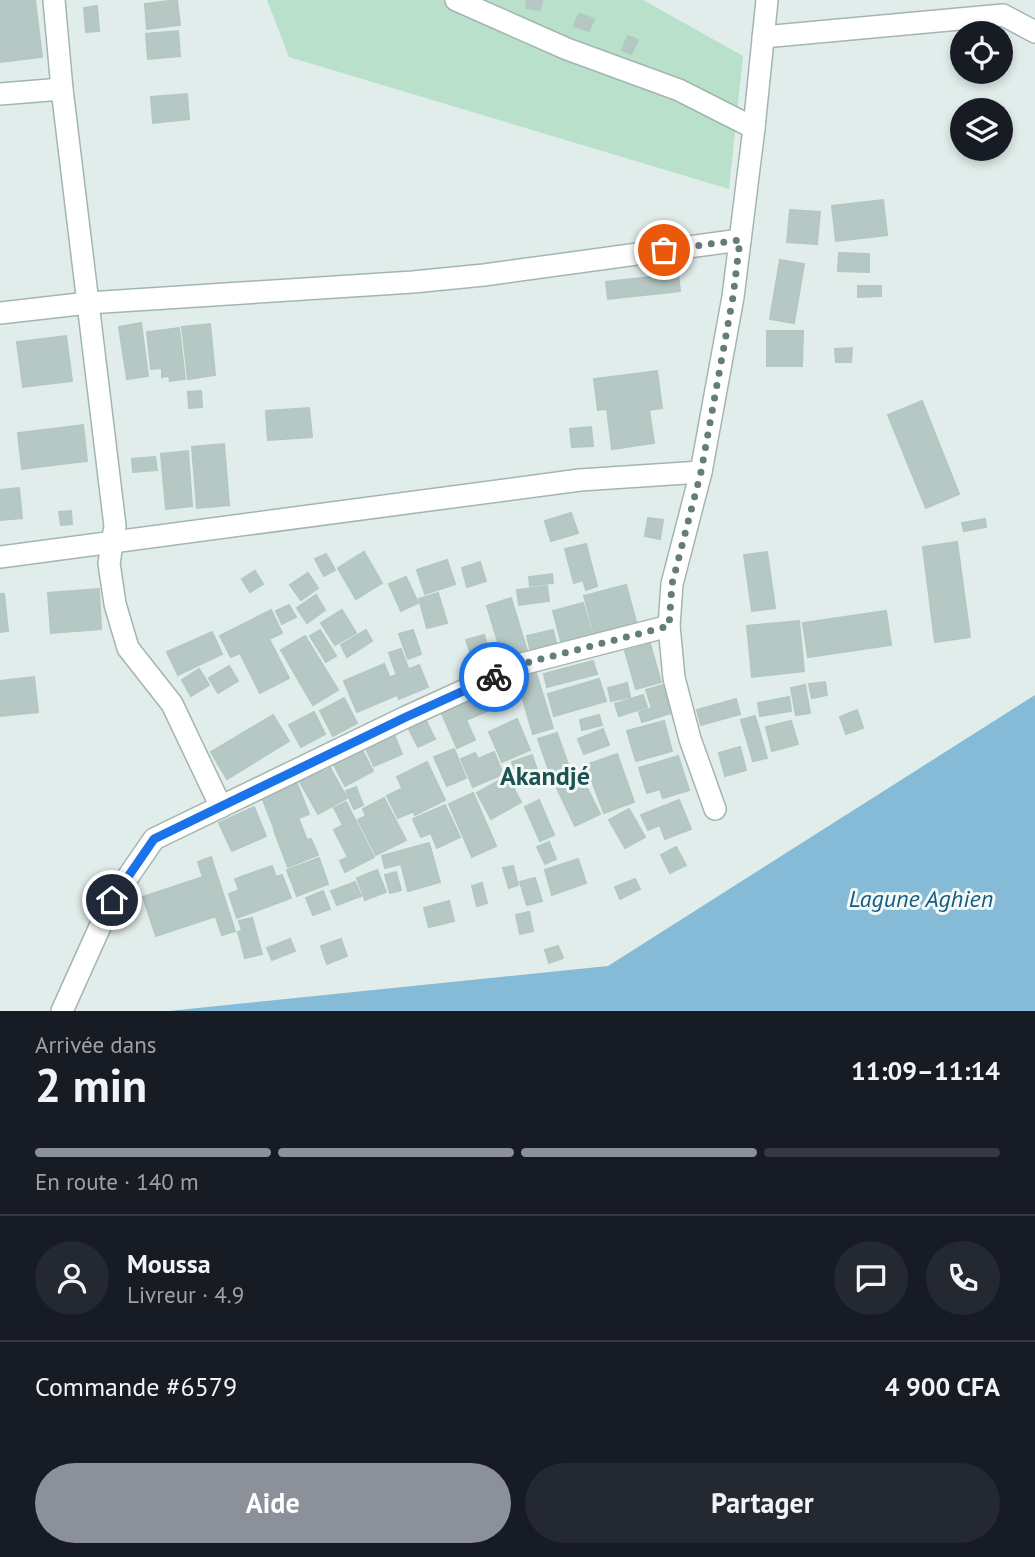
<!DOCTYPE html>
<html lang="fr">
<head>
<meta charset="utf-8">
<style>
  :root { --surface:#171b24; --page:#242831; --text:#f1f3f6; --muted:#9ea1a6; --line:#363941; --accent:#8c9099 }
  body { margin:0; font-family:"PT Sans",sans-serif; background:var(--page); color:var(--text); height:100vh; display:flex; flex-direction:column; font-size:26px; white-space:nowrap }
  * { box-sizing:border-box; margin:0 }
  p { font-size:23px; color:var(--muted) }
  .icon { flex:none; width:38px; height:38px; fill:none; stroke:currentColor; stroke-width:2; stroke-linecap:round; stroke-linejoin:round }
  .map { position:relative; height:1011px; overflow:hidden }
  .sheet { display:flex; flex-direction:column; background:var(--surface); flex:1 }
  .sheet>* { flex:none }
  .fabs { position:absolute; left:950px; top:21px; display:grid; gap:14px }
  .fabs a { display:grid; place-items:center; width:63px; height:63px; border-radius:50%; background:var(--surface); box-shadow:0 4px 10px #0003; font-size:35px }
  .pin { position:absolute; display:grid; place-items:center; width:60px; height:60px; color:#fff; margin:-30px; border:4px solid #fff; border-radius:50%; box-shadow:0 2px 7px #0007 }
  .courier { position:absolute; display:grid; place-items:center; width:70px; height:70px; margin:-35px; border:5px solid #1a73e8; border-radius:50%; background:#fff; color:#222; box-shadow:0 2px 9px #0007 }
  .summary em { font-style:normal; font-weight:800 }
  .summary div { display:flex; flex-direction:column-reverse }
  .summary { display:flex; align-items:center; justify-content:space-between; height:119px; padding:0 35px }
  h1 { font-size:46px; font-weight:800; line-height:52px }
  .bar { display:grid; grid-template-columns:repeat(4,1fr); gap:10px 7px; align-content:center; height:84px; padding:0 35px }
  .bar i { height:9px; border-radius:5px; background:var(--line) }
  .bar .current { background:var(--accent) }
  .bar p { grid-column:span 4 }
  .line { display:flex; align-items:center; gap:18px; padding:0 35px; border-top:2px solid var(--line) }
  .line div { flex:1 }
  .round { display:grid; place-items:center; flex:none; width:74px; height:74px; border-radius:37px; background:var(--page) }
  .action { display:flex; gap:14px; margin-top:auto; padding:14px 35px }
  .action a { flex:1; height:80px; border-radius:42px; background:var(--accent); color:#fff; font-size:28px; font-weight:800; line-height:80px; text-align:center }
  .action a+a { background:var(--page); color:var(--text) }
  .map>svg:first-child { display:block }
  .green { fill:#b8e0ca }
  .water { fill:#85bbd6 }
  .building { fill:#b6c8c4; stroke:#b3c7c3; stroke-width:2 }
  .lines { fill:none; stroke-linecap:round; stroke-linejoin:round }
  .minor-casing { stroke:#a3b5b3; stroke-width:24 }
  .minor { stroke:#fff; stroke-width:21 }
  .done { stroke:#647c7a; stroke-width:7; stroke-dasharray:0 12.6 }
  .route { stroke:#1a73e8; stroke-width:9 }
  .labels { text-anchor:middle; stroke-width:6; stroke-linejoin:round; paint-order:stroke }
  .water-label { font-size:24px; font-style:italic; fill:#155a80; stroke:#f2f9f7 }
  .quarter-label { font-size:26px; font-weight:bold; fill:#1a5350; stroke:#f2f9f7 }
</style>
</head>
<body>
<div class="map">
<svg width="1035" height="1011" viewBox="0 0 1035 1011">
  <rect width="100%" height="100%" fill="#e1edea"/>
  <polygon class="green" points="267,0 643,0 743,56 729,189 289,57"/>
  <polygon class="water" points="1035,695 1035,1011 169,1011 608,966"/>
  <g class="building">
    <polygon points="0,0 35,0 42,57 0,62"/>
    <polygon points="177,0 180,25 147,29 145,4"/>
    <polygon points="527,0 542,0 540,10 526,8"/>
    <polygon points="97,6 99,31 86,32 84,8"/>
    <polygon points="579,14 594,19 589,31 574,26"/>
    <polygon points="178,31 180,56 148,59 146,34"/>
    <polygon points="628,36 638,40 631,54 622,50"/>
    <polygon points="187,94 189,119 153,123 151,97"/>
    <polygon points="883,200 887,235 836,241 832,206"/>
    <polygon points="790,210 820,212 817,244 787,242"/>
    <polygon points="839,253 869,254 869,272 838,271"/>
    <polygon points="780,260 804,264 794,323 770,319"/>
    <polygon points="678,274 680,291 608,299 606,282"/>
    <polygon points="858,286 881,286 881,296 858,297"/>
    <polygon points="141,323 148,376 127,379 119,327"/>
    <polygon points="210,324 215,375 188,379 182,327"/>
    <polygon points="179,328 185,379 170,381 169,376 162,377 162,368 151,369 147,332"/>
    <polygon points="767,331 803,331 802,366 767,366"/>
    <polygon points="66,336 72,381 23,387 17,342"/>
    <polygon points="852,348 851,362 836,362 835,349"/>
    <polygon points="657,371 662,408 649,410 654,443 612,449 607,409 598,410 594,379"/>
    <polygon points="201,391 202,407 189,408 188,392"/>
    <polygon points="922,401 959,494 926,508 888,415"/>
    <polygon points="309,408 312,437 268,440 266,411"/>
    <polygon points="83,425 87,461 22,469 18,433"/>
    <polygon points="591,427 593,446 572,447 570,429"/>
    <polygon points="224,444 229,505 197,508 192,447"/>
    <polygon points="188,451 192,506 166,509 161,454"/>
    <polygon points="155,457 157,470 133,472 132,459"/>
    <polygon points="19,488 22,518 0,520 0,490"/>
    <polygon points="71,511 72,524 61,525 59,512"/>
    <polygon points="571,513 578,533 551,541 545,521"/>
    <polygon points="648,518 663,520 660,539 645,536"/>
    <polygon points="985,519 986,527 964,531 962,523"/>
    <polygon points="957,542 970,637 935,642 923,547"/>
    <polygon points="586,544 597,586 586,590 583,580 574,583 565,549"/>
    <polygon points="364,552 382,583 356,599 338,568"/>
    <polygon points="767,552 775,608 752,611 744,555"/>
    <polygon points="326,554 335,570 324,576 315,559"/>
    <polygon points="447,560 455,584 425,594 417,570"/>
    <polygon points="480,562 486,581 467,587 462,568"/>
    <polygon points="255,571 263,584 250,592 242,579"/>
    <polygon points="308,573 318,588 301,600 290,585"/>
    <polygon points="552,574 553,583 530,586 529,577"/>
    <polygon points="406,577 418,603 401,611 389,584"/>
    <polygon points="626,585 637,625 595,636 584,596"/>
    <polygon points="547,586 549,601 519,605 517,590"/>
    <polygon points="99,589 101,629 51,633 48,593"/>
    <polygon points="438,593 447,623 427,628 419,599"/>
    <polygon points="0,594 4,594 8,631 0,632"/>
    <polygon points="316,595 325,610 307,623 297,608"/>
    <polygon points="511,598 529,657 505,665 487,606"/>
    <polygon points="583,603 594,640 563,649 553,611"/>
    <polygon points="289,605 296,617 282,624 276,611"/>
    <polygon points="271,610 282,633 269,639 289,678 260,693 240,653 231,657 220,636"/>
    <polygon points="342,610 356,633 335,645 321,623"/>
    <polygon points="886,611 891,645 808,657 803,623"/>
    <polygon points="799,621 804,671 752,677 747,626"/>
    <polygon points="320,630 336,656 326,662 310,636"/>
    <polygon points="366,630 372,641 347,657 341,645"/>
    <polygon points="413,630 421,654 408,659 399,634"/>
    <polygon points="553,630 558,651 532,657 527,636"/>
    <polygon points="212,632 222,654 178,675 167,652"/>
    <polygon points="484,635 487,645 470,651 466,640"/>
    <polygon points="305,636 338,690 313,705 281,650"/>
    <polygon points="650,644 661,682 636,689 625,651"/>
    <polygon points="497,645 503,663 492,667 486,648"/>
    <polygon points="401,649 408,668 396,673 389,653"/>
    <polygon points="593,661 597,674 547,687 544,674"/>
    <polygon points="384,664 397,695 357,712 344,681"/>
    <polygon points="419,665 428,687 399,699 391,677"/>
    <polygon points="229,666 238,681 218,693 209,678"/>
    <polygon points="199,669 209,685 191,696 182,680"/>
    <polygon points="536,673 553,728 533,734 517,679"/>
    <polygon points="34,677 38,712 0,716 0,681"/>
    <polygon points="505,679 513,700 466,720 475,740 457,748 439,707"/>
    <polygon points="599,679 606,701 554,716 548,694"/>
    <polygon points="825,682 827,695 812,698 809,684"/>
    <polygon points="627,683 630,697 611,701 608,688"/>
    <polygon points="663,685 671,713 642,722 639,712 652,708 646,690"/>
    <polygon points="805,685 810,713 796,715 791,688"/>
    <polygon points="643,695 647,707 619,716 615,704"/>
    <polygon points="789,697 791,711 760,716 758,703"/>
    <polygon points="344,698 357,723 333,736 320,711"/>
    <polygon points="736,699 740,714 701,725 697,710"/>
    <polygon points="857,710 863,728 846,734 840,717"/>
    <polygon points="314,712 325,734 301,747 289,725"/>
    <polygon points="273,715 289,741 227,779 211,752"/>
    <polygon points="599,715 602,725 582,730 580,720"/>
    <polygon points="755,716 767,758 753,761 741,720"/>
    <polygon points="425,719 435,739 418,747 408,727"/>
    <polygon points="517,719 530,750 502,762 489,732"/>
    <polygon points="664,721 672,751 636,761 627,731"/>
    <polygon points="791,721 798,744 772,751 766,727"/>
    <polygon points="603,729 609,745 584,754 578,739"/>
    <polygon points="392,730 402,754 374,766 363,742"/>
    <polygon points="557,733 570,770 551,776 538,739"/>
    <polygon points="359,744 373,771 345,786 331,759"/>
    <polygon points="740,747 746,770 725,776 719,753"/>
    <polygon points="454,749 466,778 447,786 434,757"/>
    <polygon points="494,752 503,774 473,787 461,759 475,753 478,759"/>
    <polygon points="617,754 634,802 604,813 586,765"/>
    <polygon points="532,755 538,773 518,780 512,762"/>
    <polygon points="678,756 689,790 663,798 660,789 647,793 639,768"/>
    <polygon points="427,762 445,800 415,815 397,777"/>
    <polygon points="319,764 324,772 330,768 347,798 318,814 300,782 309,777 305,771"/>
    <polygon points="573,773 575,777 580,774 600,814 575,826 554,782"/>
    <polygon points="294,776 309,814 274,828 259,790"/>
    <polygon points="507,776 521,802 491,819 477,793"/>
    <polygon points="356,787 363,805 354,809 346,791"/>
    <polygon points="401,789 412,812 398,818 387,796"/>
    <polygon points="473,793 496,846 472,857 449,804"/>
    <polygon points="384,798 406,840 376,855 358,820 366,816 363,809"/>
    <polygon points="539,800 554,835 540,841 525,807"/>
    <polygon points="679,800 691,829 665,839 660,825 648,830 641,815"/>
    <polygon points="346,802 374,857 345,872 340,861 348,857 334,830 343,825 334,808"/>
    <polygon points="445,805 460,837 437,848 431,833 421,837 413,819"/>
    <polygon points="254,807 266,836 232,851 219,823"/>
    <polygon points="629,809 645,837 625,848 609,820"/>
    <polygon points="299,820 307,840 311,839 318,855 288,867 274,830"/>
    <polygon points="549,842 556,859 545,864 537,847"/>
    <polygon points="429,843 440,882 408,891 401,864 385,868 382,856"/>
    <polygon points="676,847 686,865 670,873 661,855"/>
    <polygon points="211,857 235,931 222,935 198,862"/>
    <polygon points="319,858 328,884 297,896 287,870"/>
    <polygon points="578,859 586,883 552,895 545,870"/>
    <polygon points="272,866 276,877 282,875 291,898 237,918 229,894 239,890 235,879"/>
    <polygon points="513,866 518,885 509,888 503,868"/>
    <polygon points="377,870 386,892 365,900 357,878"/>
    <polygon points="396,872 401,890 390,893 385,875"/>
    <polygon points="203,877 216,916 156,936 143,897"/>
    <polygon points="535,878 542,901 527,905 520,882"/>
    <polygon points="635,879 640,889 620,899 615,887"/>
    <polygon points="355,882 361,896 337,905 331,891"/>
    <polygon points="482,883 487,903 477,906 472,886"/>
    <polygon points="323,891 330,909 313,915 306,898"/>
    <polygon points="449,901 454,921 429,927 424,908"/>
    <polygon points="529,912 533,931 520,934 516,915"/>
    <polygon points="252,918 262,954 245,958 238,932 242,931 239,921"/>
    <polygon points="290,939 295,951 272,960 267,948"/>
    <polygon points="341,939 347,956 327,964 321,946"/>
    <polygon points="558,946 563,958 549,963 545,950"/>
  </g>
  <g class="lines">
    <g class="minor-casing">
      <g id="minor">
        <polyline points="54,0 62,89 115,526 109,563 115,604 128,648 172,704 221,807"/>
        <polyline points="456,0 567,49 679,90 754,128"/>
        <polyline points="763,37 1003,15 1035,32"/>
        <polyline points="0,94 62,89"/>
        <polyline points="0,313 88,303 413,282 484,275 740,240"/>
        <polyline points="0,557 580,480 701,472"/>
        <polyline points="715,809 690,739 674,678 669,626 672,584 701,472 733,297 754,128 767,0"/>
        <polyline points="62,1011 112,900 154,839 406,717 522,664 669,626"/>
      </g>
    </g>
    <use href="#minor" class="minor"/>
  </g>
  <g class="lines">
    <polyline class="done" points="494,677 522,664 669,626 672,584 701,472 733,297 740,240 664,250"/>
    <polyline class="route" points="112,900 154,839 406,717 494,677"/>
  </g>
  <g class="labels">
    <g class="water-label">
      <text x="921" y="907">Lagune Aghien</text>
    </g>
    <g class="quarter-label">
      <text x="545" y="785">Akandjé</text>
    </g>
  </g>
</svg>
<div class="fabs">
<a><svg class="icon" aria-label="locate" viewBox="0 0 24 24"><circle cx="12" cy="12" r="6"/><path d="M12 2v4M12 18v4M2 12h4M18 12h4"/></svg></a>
<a><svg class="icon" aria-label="layers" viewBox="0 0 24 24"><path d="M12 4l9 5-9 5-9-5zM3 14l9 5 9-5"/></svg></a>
</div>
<div class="pin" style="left:664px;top:250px;background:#ea580c"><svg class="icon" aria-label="bag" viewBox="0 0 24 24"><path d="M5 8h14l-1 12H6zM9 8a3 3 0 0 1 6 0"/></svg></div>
<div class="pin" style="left:112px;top:900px;background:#1f2937"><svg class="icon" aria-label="home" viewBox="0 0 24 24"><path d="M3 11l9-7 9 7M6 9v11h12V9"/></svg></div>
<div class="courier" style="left:494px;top:677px"><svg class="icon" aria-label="bike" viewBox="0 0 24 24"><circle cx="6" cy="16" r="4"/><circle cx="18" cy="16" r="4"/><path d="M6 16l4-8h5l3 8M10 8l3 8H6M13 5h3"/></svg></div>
</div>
<section class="sheet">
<div class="summary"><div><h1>2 min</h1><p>Arrivée dans</p></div><em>11:09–11:14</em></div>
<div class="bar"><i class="current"></i><i class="current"></i><i class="current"></i><i></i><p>En route · 140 m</p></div>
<div class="line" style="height:126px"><a class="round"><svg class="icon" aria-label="person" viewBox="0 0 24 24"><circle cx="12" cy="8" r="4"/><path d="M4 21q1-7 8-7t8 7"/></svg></a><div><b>Moussa</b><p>Livreur · 4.9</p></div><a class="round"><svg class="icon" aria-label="chat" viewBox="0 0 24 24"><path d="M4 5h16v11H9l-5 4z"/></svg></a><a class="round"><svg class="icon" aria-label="phone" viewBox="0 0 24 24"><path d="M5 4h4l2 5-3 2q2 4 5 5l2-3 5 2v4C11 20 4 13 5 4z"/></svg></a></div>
<div class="line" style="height:91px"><div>Commande #6579</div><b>4 900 CFA</b></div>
<div class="action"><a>Aide</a><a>Partager</a></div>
</section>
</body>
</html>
